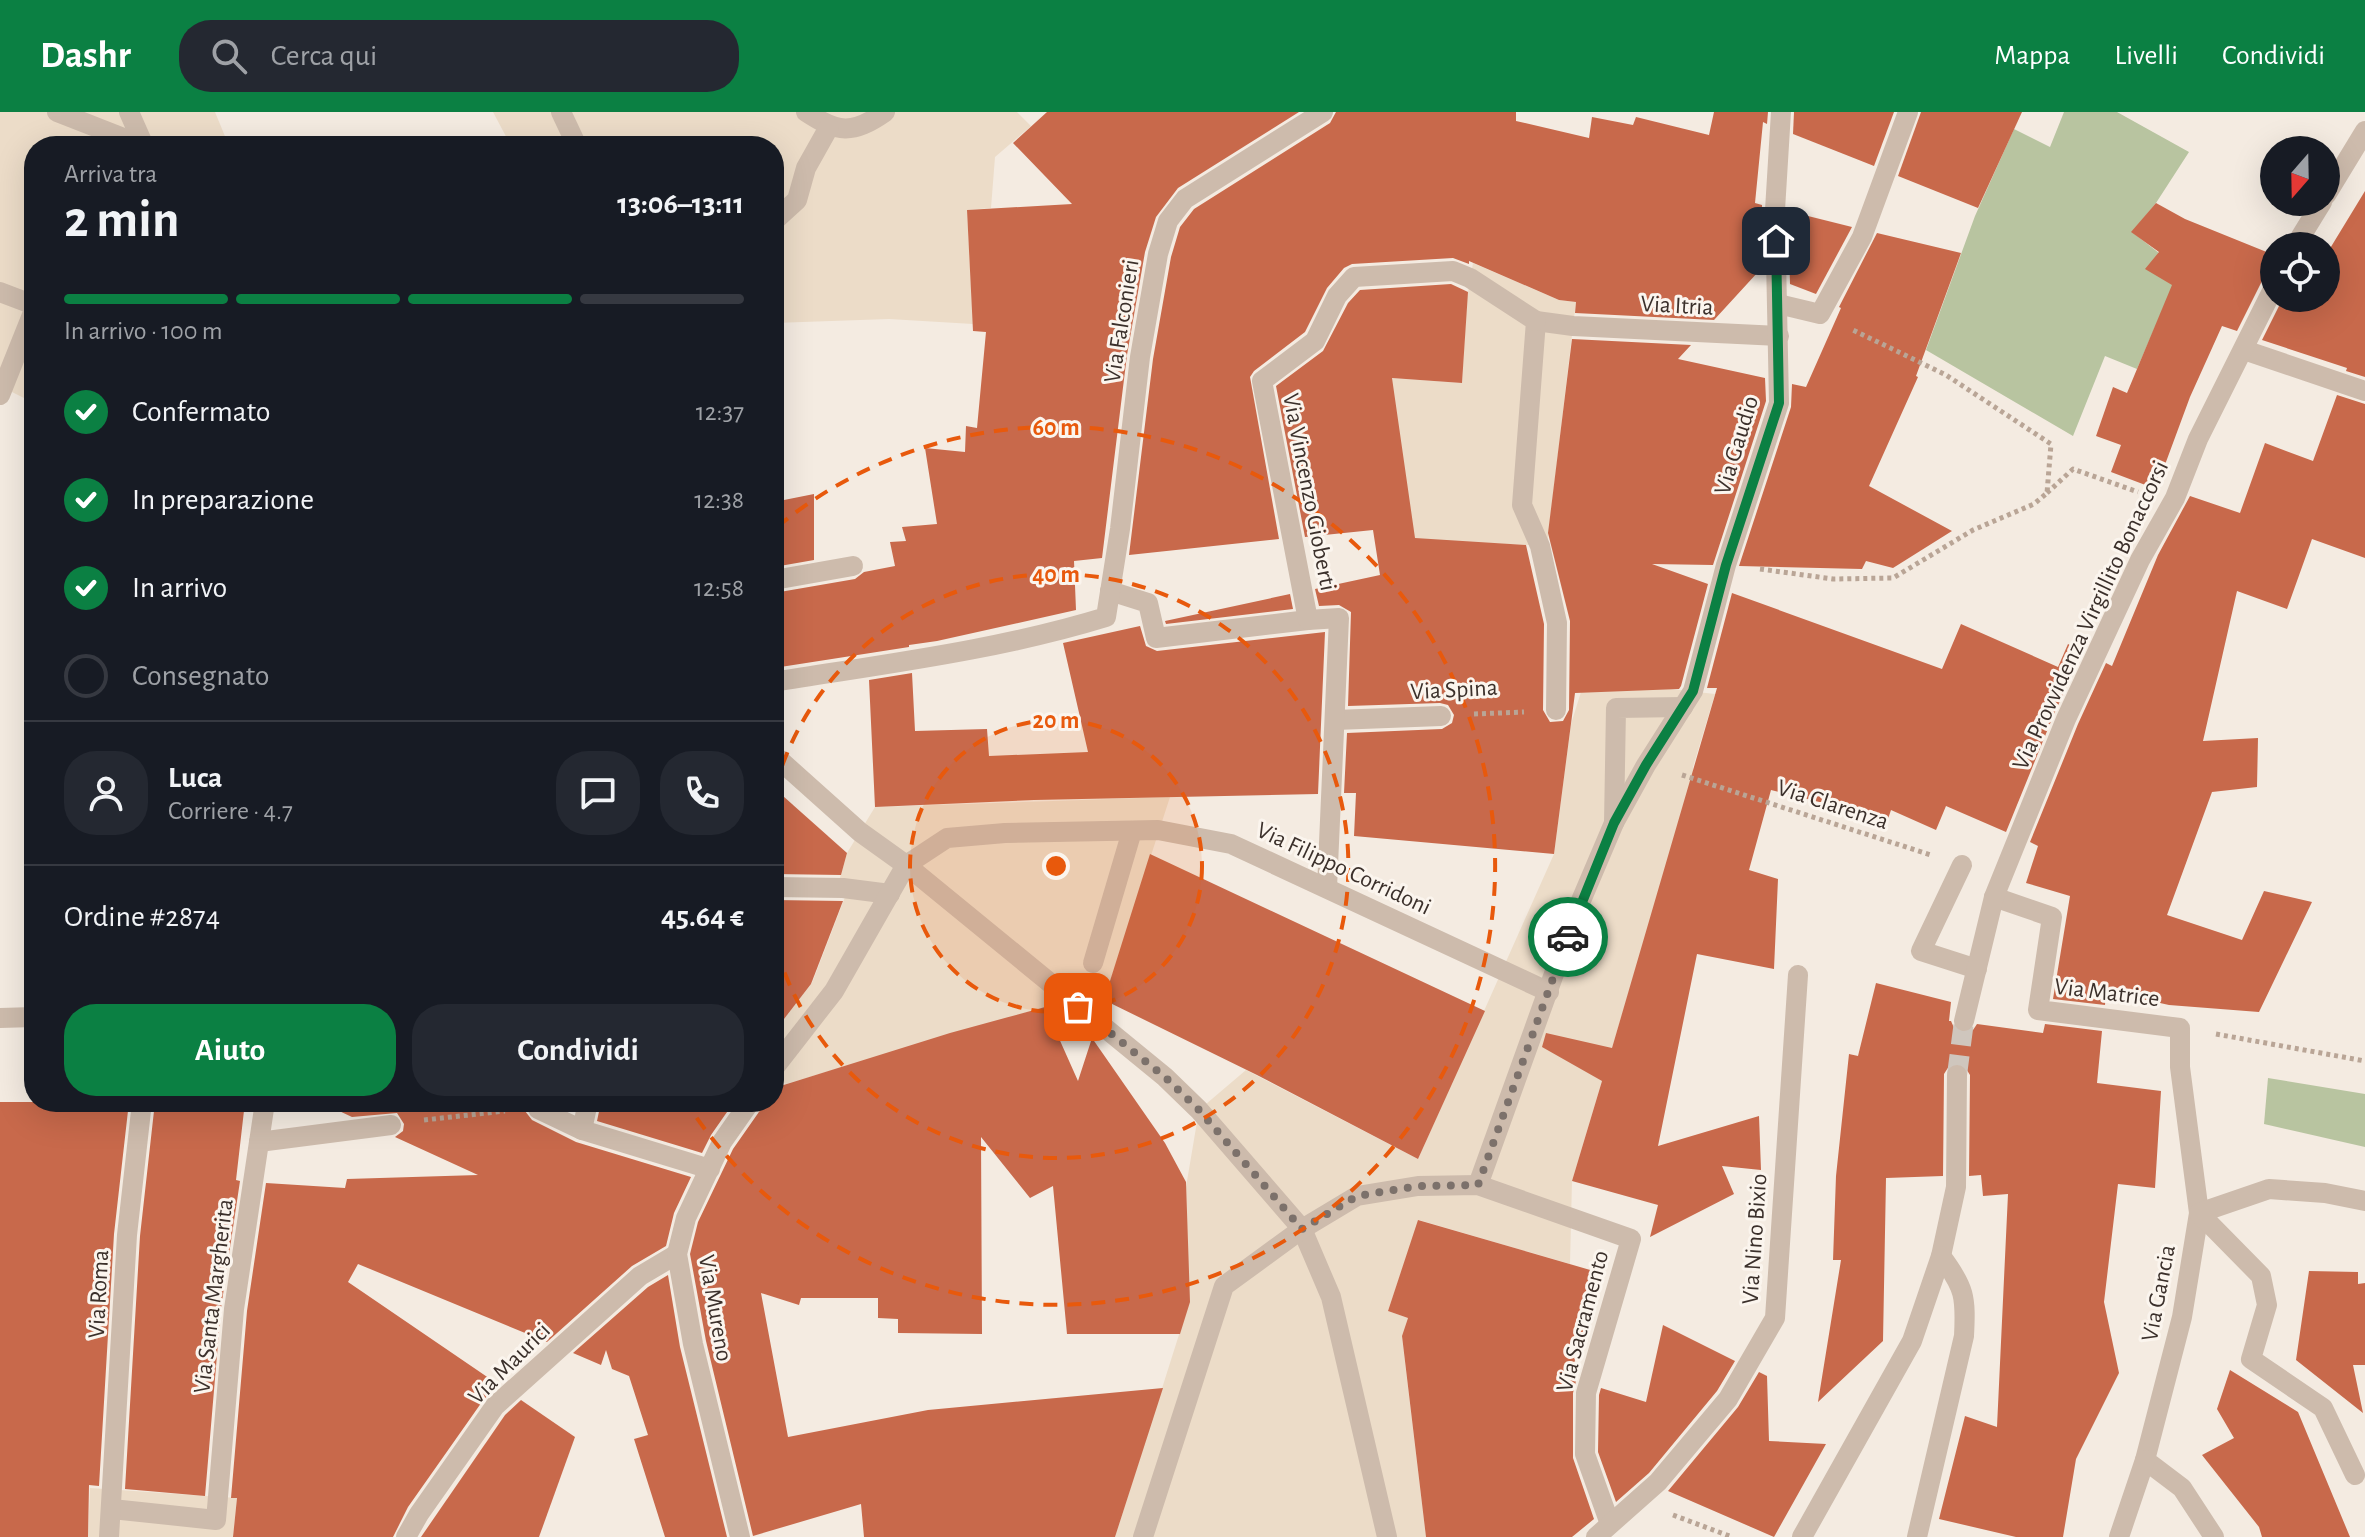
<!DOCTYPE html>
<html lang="it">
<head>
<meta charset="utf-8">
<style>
  :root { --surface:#171b24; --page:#242831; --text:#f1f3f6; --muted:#9ea1a6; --line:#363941; --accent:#0b8043 }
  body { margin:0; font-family:"Alegreya Sans",sans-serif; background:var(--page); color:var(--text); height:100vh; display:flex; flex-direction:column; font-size:30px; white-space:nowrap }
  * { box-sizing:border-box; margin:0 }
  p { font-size:26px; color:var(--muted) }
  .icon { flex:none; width:44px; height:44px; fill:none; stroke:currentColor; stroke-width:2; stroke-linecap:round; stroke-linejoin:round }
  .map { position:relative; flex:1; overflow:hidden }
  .panel { position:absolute; left:24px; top:24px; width:760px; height:976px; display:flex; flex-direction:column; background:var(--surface); border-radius:32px; box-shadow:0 8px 32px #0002 }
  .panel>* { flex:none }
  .needle { width:52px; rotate:200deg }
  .buttons { position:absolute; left:2260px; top:24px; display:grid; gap:16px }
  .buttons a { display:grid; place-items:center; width:80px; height:80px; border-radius:50%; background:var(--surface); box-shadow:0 8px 32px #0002; font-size:40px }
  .pin { position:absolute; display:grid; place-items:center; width:68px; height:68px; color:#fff; margin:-34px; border-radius:16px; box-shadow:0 4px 12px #0006 }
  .courier { position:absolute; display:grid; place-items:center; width:80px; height:80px; margin:-40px; border:6px solid #0b8043; border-radius:50%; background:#fff; color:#222; box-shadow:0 2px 10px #0007 }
  .overview em { font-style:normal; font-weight:600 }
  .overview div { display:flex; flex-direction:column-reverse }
  .overview { display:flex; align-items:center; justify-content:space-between; height:136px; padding:0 40px }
  h1 { font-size:52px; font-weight:600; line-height:60px }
  .bar { display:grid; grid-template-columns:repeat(4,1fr); gap:12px 8px; align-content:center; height:96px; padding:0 40px }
  .bar i { height:10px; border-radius:6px; background:var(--line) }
  .bar .active { background:var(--accent) }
  .bar p { grid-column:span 4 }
  .line { display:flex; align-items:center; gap:20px; padding:0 40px; border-top:2px solid var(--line) }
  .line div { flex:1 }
  .round { display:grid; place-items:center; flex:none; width:84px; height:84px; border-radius:32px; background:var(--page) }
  ol { padding:0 40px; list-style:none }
  li { display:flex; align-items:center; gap:24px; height:88px }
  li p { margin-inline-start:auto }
  li .icon { padding:8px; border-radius:50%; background:var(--accent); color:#fff; stroke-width:4 }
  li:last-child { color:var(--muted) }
  li i { width:44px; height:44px; border:4px solid var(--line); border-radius:50% }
  .cta { display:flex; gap:16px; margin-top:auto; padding:16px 40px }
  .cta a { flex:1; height:92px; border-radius:32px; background:var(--accent); color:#fff; font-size:32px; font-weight:600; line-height:92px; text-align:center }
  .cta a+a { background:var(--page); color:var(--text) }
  header { display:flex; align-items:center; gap:48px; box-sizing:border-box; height:112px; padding:0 40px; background:var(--accent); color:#fff }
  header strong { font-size:38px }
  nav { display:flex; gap:44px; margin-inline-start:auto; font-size:28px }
  .search { width:560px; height:72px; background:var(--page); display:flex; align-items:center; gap:20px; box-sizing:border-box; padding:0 28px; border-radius:32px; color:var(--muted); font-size:30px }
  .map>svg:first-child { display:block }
  .green { fill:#b8c4a0 }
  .plaza { fill:#ecdcc8 }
  .building { fill:#c8694b }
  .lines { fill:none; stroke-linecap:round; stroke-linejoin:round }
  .minor-tunnel { stroke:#cfc6bd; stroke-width:20; stroke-dasharray:20 10; stroke-linecap:butt }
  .path { stroke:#b9a596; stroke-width:5; stroke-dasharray:4 4; stroke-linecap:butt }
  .minor { stroke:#cdbbac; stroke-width:20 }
  .done { stroke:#7c716b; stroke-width:8; stroke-dasharray:0 14.4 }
  .route { stroke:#0b8043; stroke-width:10 }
  .ring { fill:none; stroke:#e8590c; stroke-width:4; stroke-dasharray:14 10 }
  .labels { text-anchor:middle; stroke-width:6; stroke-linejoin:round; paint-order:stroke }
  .street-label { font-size:24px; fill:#3b302b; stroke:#fbf5ee }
  .centre { fill:#e8590c; stroke:#fbf5ee; stroke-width:4 }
  .ring-label { font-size:24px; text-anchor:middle; font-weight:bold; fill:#e8590c; stroke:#fbf5ee; stroke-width:6; stroke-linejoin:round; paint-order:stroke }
</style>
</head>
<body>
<header>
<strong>Dashr</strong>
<div class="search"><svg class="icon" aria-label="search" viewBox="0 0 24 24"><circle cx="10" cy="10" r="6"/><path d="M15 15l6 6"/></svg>Cerca qui</div>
<nav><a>Mappa</a><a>Livelli</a><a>Condividi</a></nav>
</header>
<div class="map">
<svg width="2365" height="1425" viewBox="0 0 2365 1425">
  <rect width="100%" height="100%" fill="#f4ebe1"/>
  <g class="green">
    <polygon points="2064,0 2117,0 2189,40 2156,91 2132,120 2159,141 2173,173 2137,257 2105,244 2073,324 1926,238 1975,104 2014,17 2050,35"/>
    <polygon points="2268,966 2365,982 2365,1035 2264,1012"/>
  </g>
  <g class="plaza">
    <polygon points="0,0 215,0 229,34 34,34 34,291 0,274"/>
    <polygon points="493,0 1017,0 1031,14 995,45 991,96 967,98 973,212 889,207 774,211 774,34 511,34"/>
    <polygon points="1473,151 1559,188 1576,190 1547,434 1486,431 1382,438 1392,266 1462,271 1467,186"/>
    <polygon points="1671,577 1715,582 1693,655 1693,666 1612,936 1589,961 1602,969 1572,1069 1570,1152 1419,1108 1388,1199 1408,1206 1402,1225 1426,1425 1115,1425 1189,1191 1186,1075 1199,998 1246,958 1418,1047 1554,742 1571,612 1581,580"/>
    <polygon points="1170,685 1104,888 1078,895 1045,895 786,972 774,965 774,920 812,871 845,785 840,766 847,741 875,695"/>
    <polygon points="90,1376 237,1386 233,1425 88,1425"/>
  </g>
  <g class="building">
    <polygon points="1047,0 1299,0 1178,76 1156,105 1145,140 1127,243 1102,446 1074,449 1076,498 937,529 909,533 909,535 774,556 774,481 855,467 864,460 895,454 890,430 906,429 902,415 937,412 925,336 965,340 966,314 977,316 986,220 973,219 967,98 1072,92 1013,31"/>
    <polygon points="1336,0 1516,0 1516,9 1589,26 1592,5 1633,13 1636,5 1709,23 1714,0 1768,0 1767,12 1763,10 1755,91 1762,93 1763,162 1758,160 1714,208 1575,201 1576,190 1559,188 1469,149 1469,152 1453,146 1352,152 1344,156 1327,176 1305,220 1254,259 1250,265 1279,427 1129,443 1153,247 1171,145 1180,115 1194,97 1330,11"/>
    <polygon points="1794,0 1894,0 1874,54 1793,22"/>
    <polygon points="1921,0 2022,0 1978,96 1898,64"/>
    <polygon points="2365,79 2365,265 2346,259 2347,256 2262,228 2283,186 2326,186 2326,143"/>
    <polygon points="2156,91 2185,107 2274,143 2274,162 2262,169 2237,219 2222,214 2190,285 2156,377 2111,360 2121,333 2096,324 2113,275 2127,281 2172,173 2145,157 2159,140 2131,120"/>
    <polygon points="1788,99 1852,115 1816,182 1790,172"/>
    <polygon points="1877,121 1961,141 1916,264 1918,265 1869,374 1952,419 1893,456 1866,449 1862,457 1739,454 1791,295 1792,272 1806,275 1841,196 1839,195"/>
    <polygon points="1451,172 1468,180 1462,271 1392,266 1415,426 1526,433 1544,512 1543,598 1550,610 1563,609 1569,598 1570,509 1548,421 1572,227 1691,233 1678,247 1765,266 1766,289 1713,453 1652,452 1708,472 1681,574 1679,577 1575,581 1554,742 1354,724 1356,681 1344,681 1347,621 1442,617 1452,611 1454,603 1448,593 1440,591 1348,594 1351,500 1339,493 1319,494 1315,477 1380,463 1373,418 1305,425 1276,274 1323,239 1348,191 1360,178"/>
    <polygon points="2337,283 2365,292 2365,446 2312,427 2287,497 2237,479 2203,629 2258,626 2257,675 2212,680 2167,803 2242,828 2264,779 2312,790 2259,900 2169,893 2106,879 2105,893 2053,887 2070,784 2026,771 2038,734 2030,730 2078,612 2106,551 2112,554 2158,443 2190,384 2240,401 2265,331 2313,349"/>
    <polygon points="814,382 814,448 774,455 774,390"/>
    <polygon points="1732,481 1942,557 1961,512 2058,555 2068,532 2083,540 2054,602 2006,720 1946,694 1936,718 1891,698 1888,707 1771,678 1749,758 1778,767 1774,857 1697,842 1658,1034 1759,1004 1761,1058 1722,1054 1734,1082 1650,1125 1658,1093 1572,1069 1602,969 1542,935 1546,921 1612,936 1717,576 1707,576"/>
    <polygon points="1290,482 1293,497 1166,512 1165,509"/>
    <polygon points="1140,514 1146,534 1157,539 1325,520 1318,682 1034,688 875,695 869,568 912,561 915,619 987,617 989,644 1088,640 1063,531"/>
    <polygon points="774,676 847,741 841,763 774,762"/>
    <polygon points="1150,742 1485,899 1418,1047 1257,963 1104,888"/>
    <polygon points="774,788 843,789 811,872 774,920"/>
    <polygon points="1876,871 1951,890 1949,909 1951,909 1955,918 1962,922 1973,918 1977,912 2043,921 2045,912 2102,919 2097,971 2161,979 2155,1076 2118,1072 2104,1190 2119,1261 2076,1347 2063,1425 2016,1425 1939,1407 1965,1304 1997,1315 2008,1082 1983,1084 1981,1063 1969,1064 1970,963 1963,952 1951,951 1944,962 1943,1064 1886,1066 1883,1229 1818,1290 1841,1148 1833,1148 1836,1064 1849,942 1858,944"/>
    <polygon points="1045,895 1078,969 1092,926 1165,1031 1186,1070 1190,1190 1180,1222 1067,1222 1053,1074 1030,1086 981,1025 982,1222 898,1221 898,1207 878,1206 878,1186 801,1186 799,1193 761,1181 788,1325 928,1298 1163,1276 1115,1425 864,1425 861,1392 753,1424 706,1229 690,1142 698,1110 733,1037 761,997 763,990 774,990 774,976 950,921"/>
    <polygon points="0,990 129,990 114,1122 99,1374 89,1373 88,1425 0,1425"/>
    <polygon points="155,990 245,990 236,1068 240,1069 221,1196 205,1384 125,1377 140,1124"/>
    <polygon points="320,990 527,990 525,999 532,1008 576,1030 691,1065 674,1101 666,1134 632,1154 547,1230 358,1152 348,1170 499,1273 484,1287 408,1395 393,1425 233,1425 237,1386 231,1386 247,1199 266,1071 345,1076 347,1067 478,1063 395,1025 403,1019 404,1012 397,1001 352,1005"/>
    <polygon points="601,990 734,990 711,1023 702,1041 597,1009"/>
    <polygon points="1418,1108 1604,1162 1569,1266 1576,1269 1573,1281 1573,1346 1594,1407 1572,1425 1426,1425 1402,1224 1408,1206 1388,1199"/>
    <polygon points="2309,1159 2358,1160 2358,1172 2365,1171 2365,1253 2353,1253 2363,1301 2296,1248"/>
    <polygon points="668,1163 680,1235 727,1425 665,1425 634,1327 648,1323 629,1264 612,1257 606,1238 601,1253 573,1241 648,1175"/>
    <polygon points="1663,1213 1735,1249 1717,1279 1649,1361 1616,1390 1598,1340 1599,1283 1601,1276 1646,1290"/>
    <polygon points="2230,1258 2298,1300 2350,1425 2262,1425 2259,1415 2202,1343 2234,1326 2217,1297"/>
    <polygon points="1759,1260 1767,1264 1769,1329 1826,1332 1774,1425 1668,1379 1738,1295"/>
    <polygon points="521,1288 575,1325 539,1425 421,1425 505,1303"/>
  </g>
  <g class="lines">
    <polyline class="minor-tunnel" points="1957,963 1964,909"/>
    <g class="path">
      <polyline points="2047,381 2073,357 2138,380"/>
      <polyline points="1760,457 1833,467 1893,466 1973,418 2034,392 2047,381 2051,332 1946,263 1851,217"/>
      <polyline points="1474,602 1524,600"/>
      <polyline points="1682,663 1931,743"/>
      <polyline points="2216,922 2365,949"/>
      <polyline points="424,1008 505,999"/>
      <polyline points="1673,1403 1732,1425"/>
    </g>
    <g class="minor">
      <polyline points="57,0 144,34"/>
      <polyline points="129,0 144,34"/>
      <polyline points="561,0 577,34"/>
      <path d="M806,0C838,21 852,23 885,0"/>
      <polyline points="2326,83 2365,19"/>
      <polyline points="774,109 797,88 806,56 829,15"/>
      <polyline points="2295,134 2322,90"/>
      <polyline points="0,180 34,193"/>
      <polyline points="1778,192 1820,202 1862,125 1908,0"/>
      <polyline points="2244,238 2365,279"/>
      <polyline points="0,283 34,198"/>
      <polyline points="774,468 853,454"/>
      <polyline points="1110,479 1148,491 1156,526 1308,508"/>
      <path d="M774,570C884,552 999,538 1106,505L1120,417L1140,245L1158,142L1168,109L1185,87L1323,0"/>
      <polyline points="1556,598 1557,511 1540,434 1522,393 1536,209 1573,214 1779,224"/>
      <polyline points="1335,608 1441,604"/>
      <polyline points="774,643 860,720 906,753 1165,965 1199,998 1302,1117 1331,1185 1387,1425"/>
      <polyline points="1614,711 1646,653 1693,579 1726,453 1779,291 1775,98 1781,0"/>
      <polyline points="1962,753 1921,839 1977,857"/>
      <polyline points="774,775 843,776 890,782"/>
      <polyline points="1327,776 1339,506 1308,508 1262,269 1315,229 1337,184 1354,165 1453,159 1470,166 1536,209"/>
      <polyline points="1994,785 2052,805 2038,898 2180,916 2180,955 2199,1101 2182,1205 2145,1348 2182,1376 2214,1425"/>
      <polyline points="1093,851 1132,719"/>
      <polyline points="0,906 34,905"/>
      <polyline points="1964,909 1994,785 2066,607 2140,448 2175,386 2198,327 2274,175"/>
      <polyline points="774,956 834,879 906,753 947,726 1005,721 1158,718 1231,732 1549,880"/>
      <polyline points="538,997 582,1018 710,1057"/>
      <polyline points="582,1018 588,990"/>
      <polyline points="259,1030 391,1013"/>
      <polyline points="1478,1073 1577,798 1614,711 1616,596 1683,595"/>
      <polyline points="2355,1363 2323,1296 2251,1247 2267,1193 2261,1164 2199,1101 2269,1077 2325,1081 2365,1089"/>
      <polyline points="112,1397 216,1408 234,1197 265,990"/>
      <polyline points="109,1425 127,1123 142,990"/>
      <polyline points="406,1425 419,1402 495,1294 640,1164 677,1142"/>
      <polyline points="740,1425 693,1232 677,1142 686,1106 722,1030 750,990"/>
      <polyline points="1143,1425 1224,1174 1302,1117 1357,1084 1418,1074 1478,1073 1631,1127 1586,1281 1585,1342 1610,1412"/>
      <polyline points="1596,1425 1658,1370 1728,1287 1775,1206 1798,863"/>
      <polyline points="1802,1425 1912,1229 1941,1144 1956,1075 1957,963"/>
      <path d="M1917,1425L1964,1224C1966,1185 1965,1176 1941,1144"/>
      <polyline points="2119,1425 2145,1348"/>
    </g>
  </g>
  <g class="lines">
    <polyline class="done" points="1078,895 1165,965 1199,998 1302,1117 1357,1084 1418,1074 1478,1073 1568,825"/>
    <polyline class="route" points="1568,825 1614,711 1646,653 1693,579 1726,453 1779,291 1776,129"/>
  </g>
  <circle cx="1056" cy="754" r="146" fill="#e8590c" fill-opacity=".12"/>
  <g class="ring">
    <circle cx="1056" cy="754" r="146"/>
    <path d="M775 676A292 292 0 1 1 775 832"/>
    <path d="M777 415A439 439 0 1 1 688 993"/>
  </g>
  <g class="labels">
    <g class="street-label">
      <text transform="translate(1677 193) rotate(3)" y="8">Via Itria</text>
      <text transform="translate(1121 209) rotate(-81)" y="8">Via Falconieri</text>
      <text transform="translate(1736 333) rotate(-73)" y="8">Via Gaudio</text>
      <text transform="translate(1310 380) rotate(79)" y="8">Via Vincenzo Gioberti</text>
      <text transform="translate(2090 503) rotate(-65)" y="8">Via Provvidenza Virgillito Bonaccorsi</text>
      <text transform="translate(1454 577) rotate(-3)" y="8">Via Spina</text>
      <text transform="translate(1833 692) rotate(18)" y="8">Via Clarenza</text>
      <text transform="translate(1344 756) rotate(25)" y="8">Via Filippo Corridoni</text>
      <text transform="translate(2107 880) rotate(7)" y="8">Via Matrice</text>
      <text transform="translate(1754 1127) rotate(-86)" y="8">Via Nino Bixio</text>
      <text transform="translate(2158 1181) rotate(-79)" y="8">Via Gancia</text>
      <text transform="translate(98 1182) rotate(-87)" y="8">Via Roma</text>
      <text transform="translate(213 1184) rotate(-83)" y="8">Via Santa Margherita</text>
      <text transform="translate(716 1196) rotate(80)" y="8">Via Mureno</text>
      <text transform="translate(1582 1209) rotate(-75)" y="8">Via Sacramento</text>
      <text transform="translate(509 1251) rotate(-45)" y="8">Via Maurici</text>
    </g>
  </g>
  <circle cx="1056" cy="754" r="12" class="centre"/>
  <g class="ring-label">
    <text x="1056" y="323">60 m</text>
    <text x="1056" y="470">40 m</text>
    <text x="1056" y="616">20 m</text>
  </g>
</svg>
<div class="buttons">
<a><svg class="needle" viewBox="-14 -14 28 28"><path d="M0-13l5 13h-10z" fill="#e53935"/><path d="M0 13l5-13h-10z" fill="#9ea1a6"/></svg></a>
<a><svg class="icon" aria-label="locate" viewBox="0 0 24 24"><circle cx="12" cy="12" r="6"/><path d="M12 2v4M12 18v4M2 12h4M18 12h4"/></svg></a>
</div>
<div class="pin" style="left:1078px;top:895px;background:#ea580c"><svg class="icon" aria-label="bag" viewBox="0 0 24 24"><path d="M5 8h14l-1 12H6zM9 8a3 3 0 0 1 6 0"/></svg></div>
<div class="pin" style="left:1776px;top:129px;background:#1f2937"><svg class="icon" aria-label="home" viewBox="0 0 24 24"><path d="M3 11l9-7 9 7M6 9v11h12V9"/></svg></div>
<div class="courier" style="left:1568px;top:825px"><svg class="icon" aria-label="car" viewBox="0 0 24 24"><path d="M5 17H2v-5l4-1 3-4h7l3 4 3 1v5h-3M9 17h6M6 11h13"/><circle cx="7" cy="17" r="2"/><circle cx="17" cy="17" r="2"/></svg></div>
<section class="panel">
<div class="overview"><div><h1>2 min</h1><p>Arriva tra</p></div><em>13:06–13:11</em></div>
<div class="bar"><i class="active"></i><i class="active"></i><i class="active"></i><i></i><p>In arrivo · 100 m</p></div>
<ol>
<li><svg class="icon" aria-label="check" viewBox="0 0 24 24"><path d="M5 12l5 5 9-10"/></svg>Confermato<p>12:37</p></li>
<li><svg class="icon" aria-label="check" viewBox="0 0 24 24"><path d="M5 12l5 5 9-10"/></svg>In preparazione<p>12:38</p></li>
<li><svg class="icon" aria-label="check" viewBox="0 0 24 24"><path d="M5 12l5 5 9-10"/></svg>In arrivo<p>12:58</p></li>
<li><i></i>Consegnato</li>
</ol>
<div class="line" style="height:144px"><a class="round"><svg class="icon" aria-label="person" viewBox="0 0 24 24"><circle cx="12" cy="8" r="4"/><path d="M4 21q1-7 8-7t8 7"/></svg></a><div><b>Luca</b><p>Corriere · 4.7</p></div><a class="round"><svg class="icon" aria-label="chat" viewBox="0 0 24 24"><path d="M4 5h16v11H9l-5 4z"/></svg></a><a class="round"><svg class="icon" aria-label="phone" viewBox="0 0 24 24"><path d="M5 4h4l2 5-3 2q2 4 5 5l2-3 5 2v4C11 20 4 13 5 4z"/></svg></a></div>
<div class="line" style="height:104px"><div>Ordine #2874</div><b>45.64 €</b></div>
<div class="cta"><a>Aiuto</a><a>Condividi</a></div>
</section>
</div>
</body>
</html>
